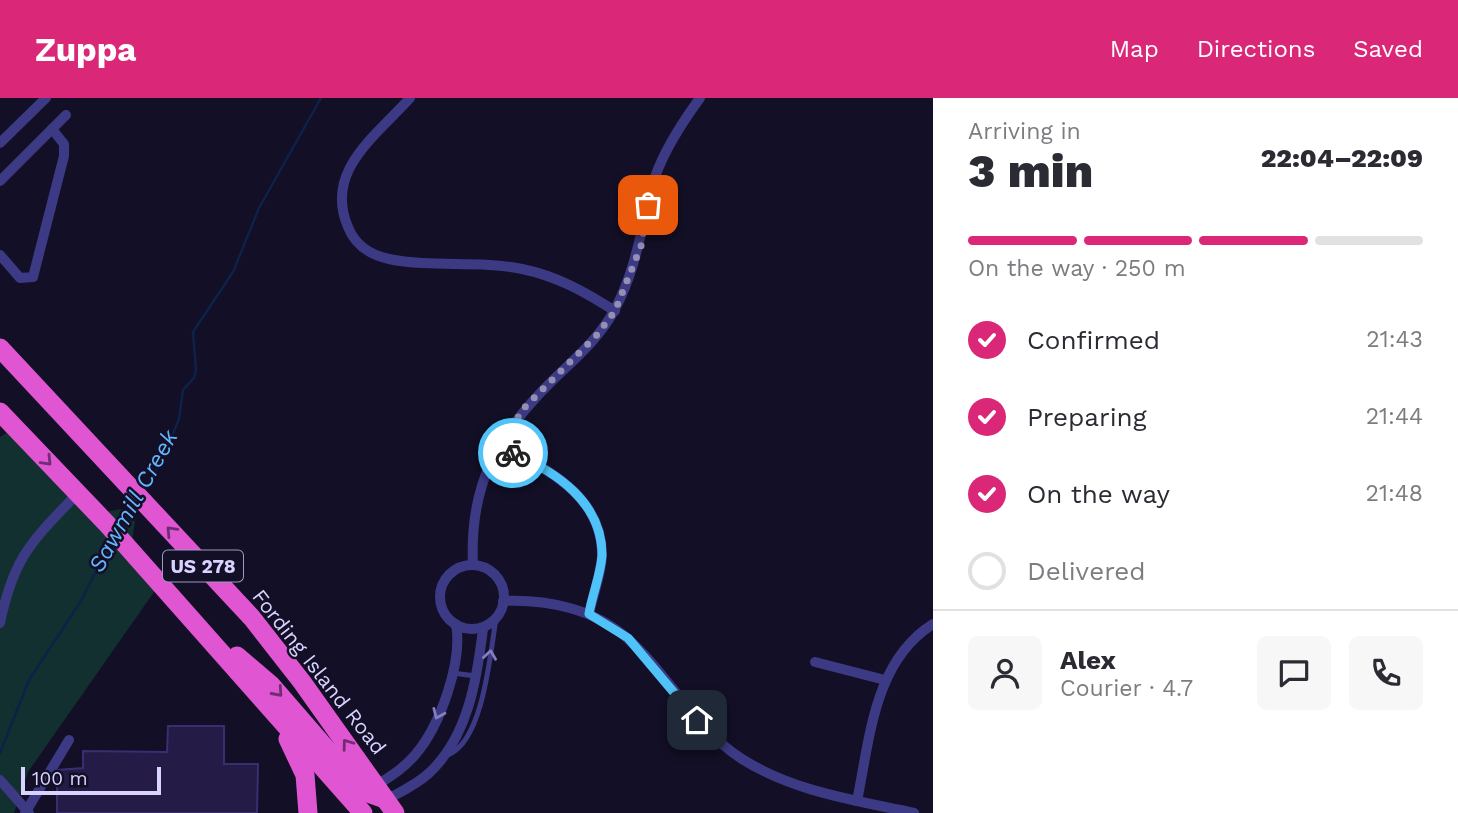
<!DOCTYPE html>
<html lang="en">
<head>
<meta charset="utf-8">
<style>
  :root { --surface:#fff; --page:#f7f7f7; --text:#2b2b33; --muted:#7c7c81; --line:#e1e1e2; --accent:#db2777 }
  body { margin:0; font-family:"Work Sans",sans-serif; background:var(--page); color:var(--text); height:100vh; display:flex; flex-direction:column; font-size:26px; white-space:nowrap }
  * { box-sizing:border-box; margin:0 }
  p { font-size:23px; color:var(--muted) }
  .icon { flex:none; width:38px; height:38px; fill:none; stroke:currentColor; stroke-width:2; stroke-linecap:round; stroke-linejoin:round }
  .map { position:relative; flex:1; overflow:hidden }
  .panel { display:flex; flex-direction:column; background:var(--surface); width:525px }
  .panel>* { flex:none }
  .scale { position:absolute; left:21px; bottom:18px; width:140px; box-sizing:border-box; padding-left:7px; border:4px solid #d9d4ff; border-top:0; font-size:19px; line-height:24px; white-space:nowrap; color:#d9d4ff; -webkit-text-stroke:5px #130f26; paint-order:stroke }
  .pin { position:absolute; display:grid; place-items:center; width:60px; height:60px; color:#fff; margin:-30px; border-radius:14px; box-shadow:0 4px 10px #0006 }
  .courier { position:absolute; display:grid; place-items:center; width:70px; height:70px; margin:-35px; border:5px solid #4fc3f7; border-radius:50%; background:#fff; color:#222; box-shadow:0 2px 9px #0007 }
  .head em { font-style:normal; font-weight:800 }
  .head div { display:flex; flex-direction:column-reverse }
  .head { display:flex; align-items:center; justify-content:space-between; height:119px; padding:0 35px }
  h1 { font-size:46px; font-weight:800; line-height:52px }
  .bar { display:grid; grid-template-columns:repeat(4,1fr); gap:10px 7px; align-content:center; height:84px; padding:0 35px }
  .bar i { height:9px; border-radius:5px; background:var(--line) }
  .bar .selected { background:var(--accent) }
  .bar p { grid-column:span 4 }
  .line { display:flex; align-items:center; gap:18px; padding:0 35px; border-top:2px solid var(--line) }
  .line div { flex:1 }
  .round { display:grid; place-items:center; flex:none; width:74px; height:74px; border-radius:10px; background:var(--page) }
  ol { padding:0 35px; list-style:none }
  li { display:flex; align-items:center; gap:21px; height:77px }
  li p { margin-inline-start:auto }
  li .icon { padding:7px; border-radius:50%; background:var(--accent); color:#fff; stroke-width:4 }
  li:last-child { color:var(--muted) }
  li i { width:38px; height:38px; border:4px solid var(--line); border-radius:50% }
  header { display:flex; align-items:center; gap:42px; box-sizing:border-box; height:98px; padding:0 35px; background:var(--accent); color:#fff }
  header strong { font-size:33px }
  nav { display:flex; gap:38px; margin-inline-start:auto; font-size:24px }
  main { display:flex; flex:1; min-height:0 }
  .map>svg:first-child { display:block }
  .green { fill:#12302f }
  .lines { fill:none; stroke-linecap:round; stroke-linejoin:round }
  .stream { stroke:#0c2248; stroke-width:2.5 }
  .building { fill:#241b47; stroke:#3b2d73; stroke-width:2 }
  .service { stroke:#3d3a85; stroke-width:5 }
  .minor { stroke:#3d3a85; stroke-width:10 }
  .trunk { stroke:#e055d1; stroke-width:19 }
  .oneway { stroke:#6f2e73 }
  .oneway2 { stroke:#837fbc }
  .done { stroke:#948fb3; stroke-width:7; stroke-dasharray:0 12.6 }
  .route { stroke:#4fc3f7; stroke-width:9 }
  .labels { text-anchor:middle; stroke-width:5; stroke-linejoin:round; paint-order:stroke }
  .shield { fill:#130f26; stroke:#9e99be; stroke-width:2 }
  .shield-label { font-size:19px; font-weight:bold; fill:#d9d4ff }
  .street-label { font-size:21px; fill:#d9d4ff; stroke:#130f26 }
  .water-label { font-size:23px; font-style:italic; fill:#62b6ff; stroke:#130f26 }
</style>
</head>
<body>
<header>
<strong>Zuppa</strong>
<nav><a>Map</a><a>Directions</a><a>Saved</a></nav>
</header>
<main>
<div class="map">
<svg width="933" height="715" viewBox="0 0 933 715">
  <rect width="100%" height="100%" fill="#130f26"/>
  <polygon class="green" points="13,331 106,414 120,411 135,423 132,443 154,473 154,494 28,674 14,715 0,715 0,339"/>
  <g class="lines">
    <g class="stream">
      <polyline points="144,392 163,360 179,321 183,292 194,280 196,272 193,234 233,174 259,110 321,0"/>
      <polyline points="119,430 135,407"/>
      <polyline points="0,655 29,582 81,503 112,442"/>
    </g>
  </g>
  <polygon class="building" points="168,628 224,628 224,666 258,666 257,715 57,715 57,672 83,670 83,653 167,654"/>
  <g class="lines">
    <g class="service">
      <polyline points="452,575 476,578"/>
      <path d="M450,656C484,639 490,555 496,521"/>
    </g>
    <g class="minor">
      <path d="M410,0C375,39 324,73 348,129C355,147 371,157 389,161C432,170 479,162 522,171C557,178 585,194 615,213"/>
      <polyline points="0,45 46,0"/>
      <polyline points="0,83 66,17"/>
      <polyline points="0,157 20,180 33,179 64,58 64,46 52,31"/>
      <path d="M499,348C545,369 602,397 602,457C601,477 593,497 589,516"/>
      <path d="M473,467C469,386 498,335 555,280C577,259 601,238 615,211C636,172 641,131 652,89C660,58 681,26 700,0"/>
      <circle cx="472" cy="499" r="32"/>
      <path d="M503,503C547,501 595,511 628,541C670,578 694,630 742,661C794,694 855,702 914,715"/>
      <path d="M0,525C14,458 32,443 78,395"/>
      <polyline points="815,564 885,582"/>
      <polyline points="0,682 29,715"/>
      <path d="M377,687C391,678 404,670 415,657C440,628 463,564 456,526"/>
      <path d="M386,702C400,694 416,687 428,676C468,640 477,581 483,531"/>
      <path d="M857,703C870,640 874,563 933,526"/>
      <polyline points="25,715 69,642"/>
    </g>
    <g class="trunk">
      <polyline points="0,250 252,520 302,584 395,715"/>
      <polyline points="0,314 108,427 363,715"/>
      <polyline points="237,558 271,587 355,684 368,695 385,701"/>
      <polyline points="288,641 305,677 308,715"/>
    </g>
  </g>
  <defs><path id="oneway-chevron" d="M-2-3.5L2.5 0L-2 3.5" fill="none" stroke-width="1.6" stroke-linecap="round" stroke-linejoin="round" transform="scale(1.75)"/></defs>
  <g class="oneway">
    <use href="#oneway-chevron" transform="translate(47 363) rotate(46)"/>
    <use href="#oneway-chevron" transform="translate(171 433) rotate(-133)"/>
    <use href="#oneway-chevron" transform="translate(278 594) rotate(48)"/>
    <use href="#oneway-chevron" transform="translate(347 646) rotate(-126)"/>
  </g>
  <g class="oneway2">
    <use href="#oneway-chevron" transform="translate(490 557) rotate(-82)"/>
    <use href="#oneway-chevron" transform="translate(438 616) rotate(114)"/>
  </g>
  <g class="lines">
    <polyline class="done" points="513,355 499,348 525,309 596,238 615,213 641,148 648,107"/>
    <path class="route" d="M513,355C556,374 602,404 602,457C601,476 592,497 589,516L628,540L697,622"/>
  </g>
  <g class="labels">
    <rect class="shield" x="163" y="452.5" width="80" height="31" rx="5"/>
    <g class="shield-label">
      <text x="203" y="475">US 278</text>
    </g>
    <g class="street-label">
      <text transform="translate(319 574) rotate(52)" y="7">Fording Island Road</text>
    </g>
    <g class="water-label">
      <text transform="translate(133 403) rotate(-61)" y="8">Sawmill Creek</text>
    </g>
  </g>
</svg>
<div class="scale">100 m</div>
<div class="pin" style="left:648px;top:107px;background:#ea580c"><svg class="icon" aria-label="bag" viewBox="0 0 24 24"><path d="M5 8h14l-1 12H6zM9 8a3 3 0 0 1 6 0"/></svg></div>
<div class="pin" style="left:697px;top:622px;background:#1f2937"><svg class="icon" aria-label="home" viewBox="0 0 24 24"><path d="M3 11l9-7 9 7M6 9v11h12V9"/></svg></div>
<div class="courier" style="left:513px;top:355px"><svg class="icon" aria-label="bike" viewBox="0 0 24 24"><circle cx="6" cy="16" r="4"/><circle cx="18" cy="16" r="4"/><path d="M6 16l4-8h5l3 8M10 8l3 8H6M13 5h3"/></svg></div>
</div>
<section class="panel">
<div class="head"><div><h1>3 min</h1><p>Arriving in</p></div><em>22:04–22:09</em></div>
<div class="bar"><i class="selected"></i><i class="selected"></i><i class="selected"></i><i></i><p>On the way · 250 m</p></div>
<ol>
<li><svg class="icon" aria-label="check" viewBox="0 0 24 24"><path d="M5 12l5 5 9-10"/></svg>Confirmed<p>21:43</p></li>
<li><svg class="icon" aria-label="check" viewBox="0 0 24 24"><path d="M5 12l5 5 9-10"/></svg>Preparing<p>21:44</p></li>
<li><svg class="icon" aria-label="check" viewBox="0 0 24 24"><path d="M5 12l5 5 9-10"/></svg>On the way<p>21:48</p></li>
<li><i></i>Delivered</li>
</ol>
<div class="line" style="height:126px"><a class="round"><svg class="icon" aria-label="person" viewBox="0 0 24 24"><circle cx="12" cy="8" r="4"/><path d="M4 21q1-7 8-7t8 7"/></svg></a><div><b>Alex</b><p>Courier · 4.7</p></div><a class="round"><svg class="icon" aria-label="chat" viewBox="0 0 24 24"><path d="M4 5h16v11H9l-5 4z"/></svg></a><a class="round"><svg class="icon" aria-label="phone" viewBox="0 0 24 24"><path d="M5 4h4l2 5-3 2q2 4 5 5l2-3 5 2v4C11 20 4 13 5 4z"/></svg></a></div>
</section>
</main>
</body>
</html>
